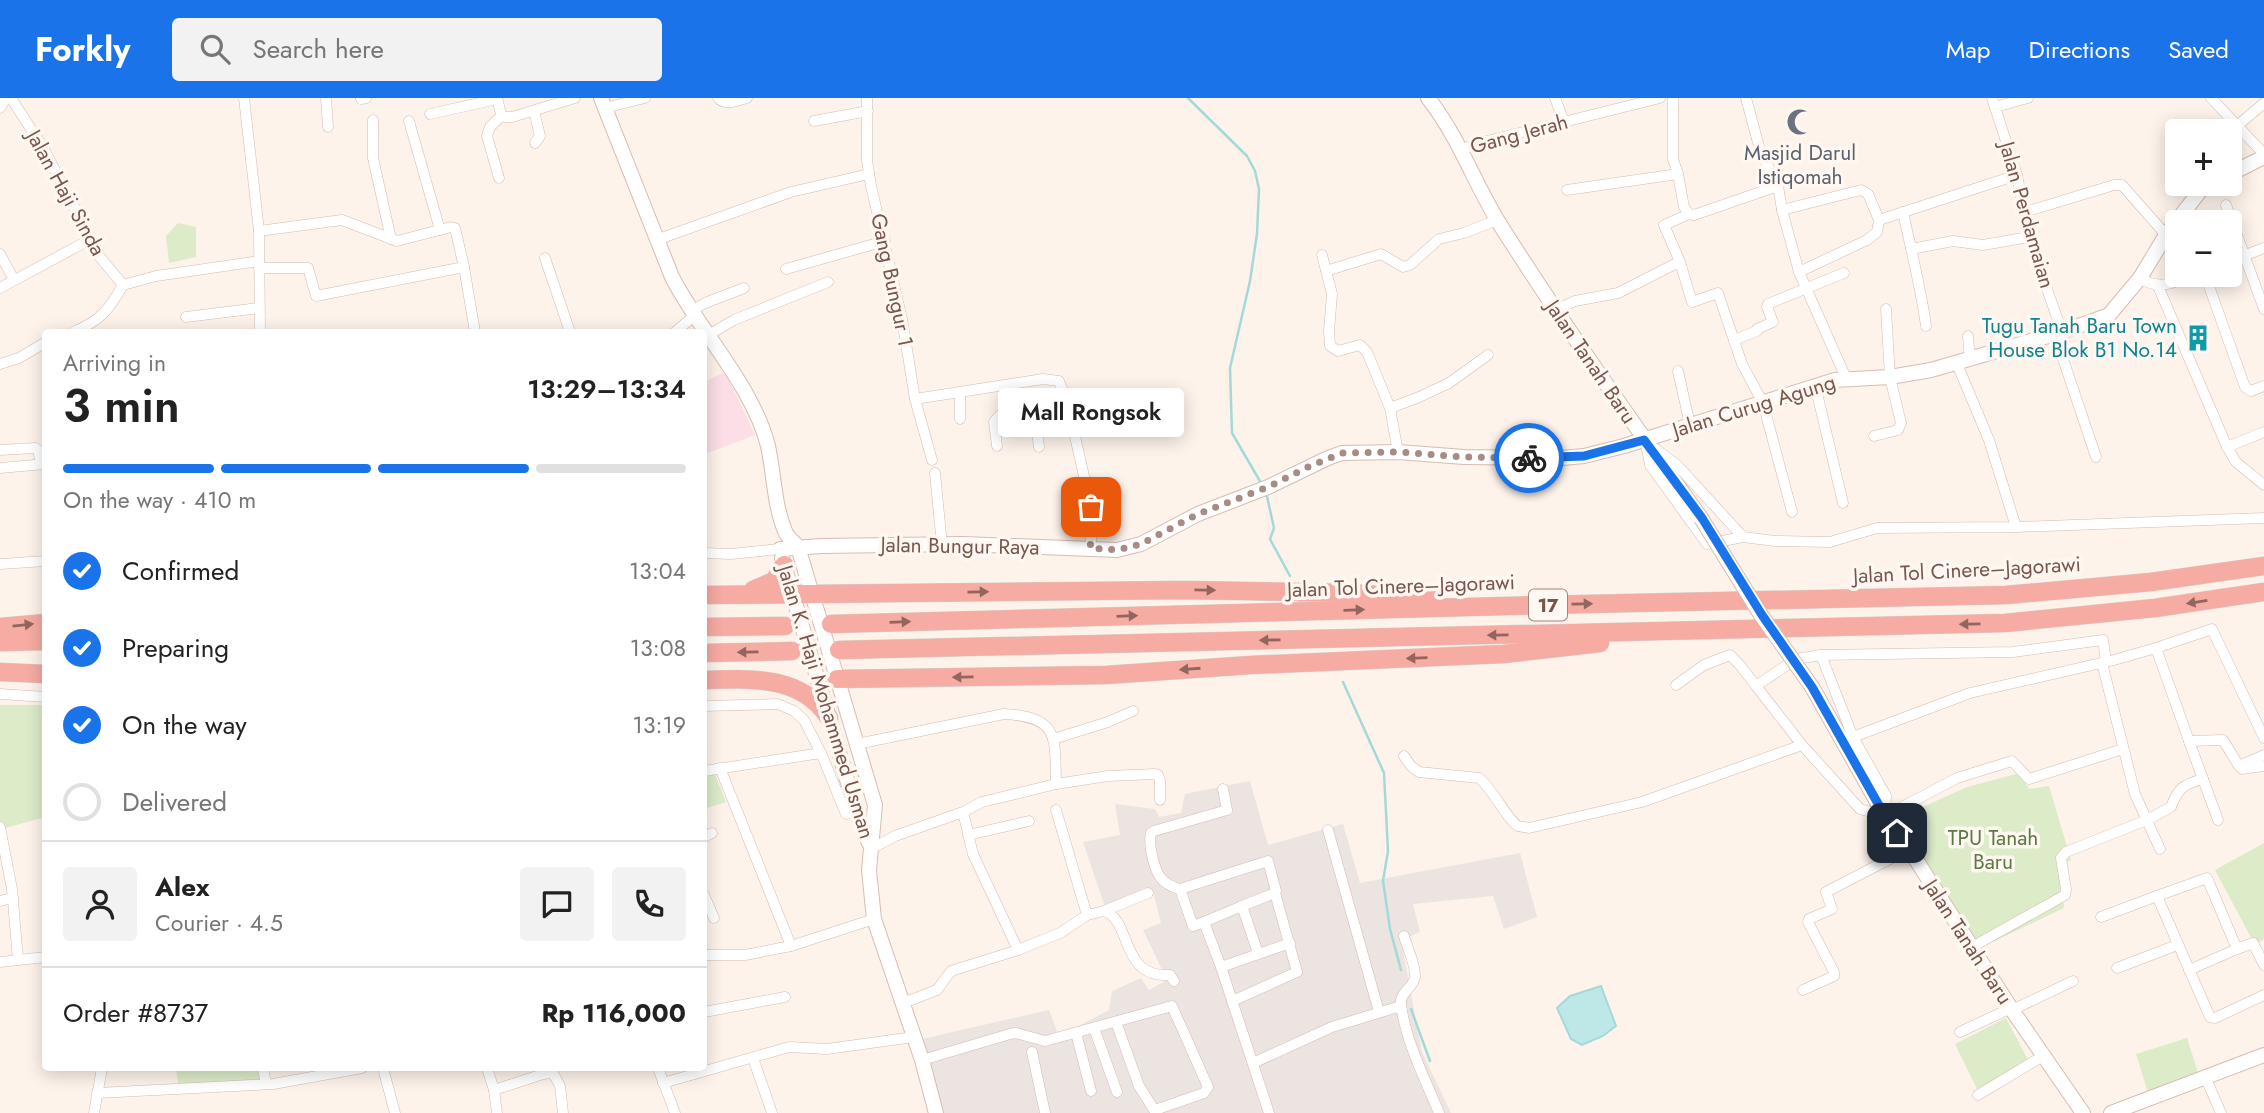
<!DOCTYPE html>
<html lang="en">
<head>
<meta charset="utf-8">
<style>
  :root { --surface:#fff; --page:#f2f2f2; --text:#222; --muted:#767676; --line:#e0e0e0; --accent:#1a73e8 }
  body { margin:0; font-family:Jost,sans-serif; background:var(--page); color:var(--text); height:100vh; display:flex; flex-direction:column; font-size:26px; white-space:nowrap }
  * { box-sizing:border-box; margin:0 }
  p { font-size:23px; color:var(--muted) }
  .icon { flex:none; width:38px; height:38px; fill:none; stroke:currentColor; stroke-width:2; stroke-linecap:round; stroke-linejoin:round }
  .map { position:relative; flex:1; overflow:hidden }
  .panel { position:absolute; left:42px; top:231px; width:665px; height:742px; display:flex; flex-direction:column; background:var(--surface); border-radius:7px; box-shadow:0 4px 18px #0003 }
  .panel>* { flex:none }
  .controls { position:absolute; left:2165px; top:21px; display:grid; gap:14px }
  .controls a { display:grid; place-items:center; width:77px; height:77px; border-radius:7px; background:var(--surface); box-shadow:0 4px 18px #0003; font-size:35px }
  .pin { position:absolute; display:grid; place-items:center; width:60px; height:60px; color:#fff; margin:-30px; border-radius:14px; box-shadow:0 4px 10px #0006 }
  .courier { position:absolute; display:grid; place-items:center; width:70px; height:70px; margin:-35px; border:5px solid #1a73e8; border-radius:50%; background:#fff; color:#222; box-shadow:0 2px 9px #0007 }
  .bubble { position:absolute; height:49px; border-radius:7px; background:var(--surface); box-shadow:0 4px 18px #0003; font-size:23px; font-weight:600; line-height:49px; text-align:center }
  .head em { font-style:normal; font-weight:600 }
  .head div { display:flex; flex-direction:column-reverse }
  .head { display:flex; align-items:center; justify-content:space-between; height:119px; padding:0 21px }
  h1 { font-size:46px; font-weight:600; line-height:52px }
  .bar { display:grid; grid-template-columns:repeat(4,1fr); gap:10px 7px; align-content:center; height:84px; padding:0 21px }
  .bar i { height:9px; border-radius:5px; background:var(--line) }
  .bar .active { background:var(--accent) }
  .bar p { grid-column:span 4 }
  .line { display:flex; align-items:center; gap:18px; padding:0 21px; border-top:2px solid var(--line) }
  .line div { flex:1 }
  .round { display:grid; place-items:center; flex:none; width:74px; height:74px; border-radius:7px; background:var(--page) }
  ol { padding:0 21px; list-style:none }
  li { display:flex; align-items:center; gap:21px; height:77px }
  li p { margin-inline-start:auto }
  li .icon { padding:7px; border-radius:50%; background:var(--accent); color:#fff; stroke-width:4 }
  li:last-child { color:var(--muted) }
  li i { width:38px; height:38px; border:4px solid var(--line); border-radius:50% }
  header { display:flex; align-items:center; gap:42px; box-sizing:border-box; height:98px; padding:0 35px; background:var(--accent); color:#fff }
  header strong { font-size:33px }
  nav { display:flex; gap:38px; margin-inline-start:auto; font-size:24px }
  .search { width:490px; height:63px; background:var(--page); display:flex; align-items:center; gap:18px; box-sizing:border-box; padding:0 24px; border-radius:7px; color:var(--muted); font-size:26px }
  .map>svg:first-child { display:block }
  .industrial { fill:#ece4e0 }
  .medical { fill:#fbdee6 }
  .green { fill:#dcebc8 }
  .water { fill:#bee7e7; stroke:#a5d9d9; stroke-width:2 }
  .lines { fill:none; stroke-linecap:round; stroke-linejoin:round }
  .stream { stroke:#a5d9d9; stroke-width:2.5 }
  .street-casing { stroke:#d2bbb2; stroke-width:11 }
  .secondary-casing { stroke:#d7bcb2; stroke-width:16 }
  .highway-casing { stroke:#d9cfcd; stroke-width:19 }
  .street { stroke:#fff; stroke-width:10 }
  .secondary { stroke:#fff; stroke-width:14 }
  .highway { stroke:#f6aba3; stroke-width:18 }
  .secondary-bridge-casing { stroke:#d7bcb2; stroke-width:16; stroke-linecap:butt }
  .secondary-bridge { stroke:#fff; stroke-width:14 }
  .oneway { fill:#92665e }
  .done { stroke:#a78c84; stroke-width:7; stroke-dasharray:0 12.6 }
  .route { stroke:#1a73e8; stroke-width:9 }
  .labels { text-anchor:middle; stroke-width:7; stroke-linejoin:round; paint-order:stroke }
  .shield { fill:#fff8f2; stroke:#a1867e; stroke-width:2 }
  .shield-label { font-size:19px; font-weight:bold; fill:#79554d }
  .street-label { font-size:21px; fill:#79554d; stroke:#fff8f2 }
  .worship-label { font-size:21px; fill:#5b616d; stroke:#fff8f2 }
  .culture-label { font-size:21px; fill:#0d838f; stroke:#fff8f2; text-anchor:end }
  .park-label { font-size:21px; fill:#5b7941; stroke:#fff8f2 }
</style>
</head>
<body>
<header>
<strong>Forkly</strong>
<div class="search"><svg class="icon" aria-label="search" viewBox="0 0 24 24"><circle cx="10" cy="10" r="6"/><path d="M15 15l6 6"/></svg>Search here</div>
<nav><a>Map</a><a>Directions</a><a>Saved</a></nav>
</header>
<div class="map">
<svg width="2264" height="1015" viewBox="0 0 2264 1015">
  <rect width="100%" height="100%" fill="#fdf3eb"/>
  <polygon class="industrial" points="1250,683 1268,747 1343,726 1360,785 1520,755 1537,819 1504,831 1493,798 1413,806 1420,834 1401,842 1422,954 1451,1015 942,1015 922,941 1049,912 1059,938 1109,912 1112,893 1141,880 1149,892 1167,882 1143,832 1161,825 1153,794 1106,812 1083,744 1120,737 1115,706 1155,711 1159,719 1181,715 1185,696"/>
  <polygon class="medical" points="725,274 755,337 705,356 707,362 704,364 704,284"/>
  <g class="green">
    <polygon points="178,125 196,129 196,159 169,165 166,138"/>
    <polygon points="0,607 46,607 45,719 2,731 0,722"/>
    <polygon points="714,674 726,704 704,711 704,677"/>
    <polygon points="2020,675 2029,691 2049,688 2071,762 2059,767 2064,810 1978,851 1894,722 1967,689"/>
    <polygon points="2264,745 2264,841 2255,847 2215,772"/>
    <polygon points="2006,920 2029,964 1977,991 1955,946"/>
    <polygon points="2187,940 2201,984 2150,1001 2136,956"/>
    <polygon points="176,970 263,970 266,992 179,994"/>
  </g>
  <polygon class="water" points="1601,888 1616,928 1603,938 1582,947 1571,941 1557,910 1570,898"/>
  <g class="lines">
    <g class="stream">
      <polyline points="1188,0 1247,58 1255,73 1259,91 1257,136 1250,183 1230,270 1232,335 1261,385"/>
      <polyline points="1266,394 1274,430 1270,441 1290,478"/>
      <polyline points="1343,584 1384,675 1388,753 1383,783 1390,831 1401,872"/>
      <polyline points="1411,911 1430,963"/>
    </g>
    <g class="street-casing">
      <g id="street">
        <polyline points="11,0 44,51 99,158 123,187"/>
        <polyline points="244,0 259,133 260,234"/>
        <polyline points="326,0 328,29"/>
        <polyline points="497,0 501,16 505,19 512,19 575,0"/>
        <path d="M718,0C726,8 736,3 747,0"/>
        <polyline points="867,0 867,62 871,88 902,221 915,301 932,362"/>
        <polyline points="1555,0 1564,24"/>
        <polyline points="1673,0 1673,61 1678,76 1684,109 1689,116 1694,117 1778,88"/>
        <polyline points="1746,0 1760,52 1778,88 1782,112 1799,174 1846,280"/>
        <polyline points="1992,0 2017,77 2029,139 2062,234"/>
        <polyline points="2211,0 2264,56"/>
        <polyline points="361,1 366,0"/>
        <polyline points="1995,9 2028,0"/>
        <polyline points="0,10 6,0"/>
        <polyline points="605,10 645,0"/>
        <polyline points="534,13 540,38 535,45"/>
        <polyline points="430,16 497,1"/>
        <polyline points="373,22 373,60 391,141"/>
        <polyline points="409,23 440,132"/>
        <polyline points="814,23 868,13"/>
        <polyline points="2237,28 2264,5"/>
        <polyline points="1460,52 1479,45 1660,0"/>
        <polyline points="499,80 487,38 490,29 502,17"/>
        <polyline points="1567,92 1678,76"/>
        <polyline points="2226,107 2264,211"/>
        <polyline points="1782,112 1861,92 1868,96 1879,122 1877,134 1867,142 1799,174"/>
        <path d="M1903,114C1911,152 1921,190 1926,228"/>
        <polyline points="2025,114 2114,87 2122,87 2166,137"/>
        <polyline points="1689,116 1664,127 1680,164 1692,204 1718,195 1742,266 1763,305 1792,414"/>
        <polyline points="1879,122 2017,77"/>
        <polyline points="259,133 342,122 397,143 451,129 455,130 464,169 475,234"/>
        <polyline points="656,142 791,94 869,76"/>
        <polyline points="1911,151 1953,143 1983,147 2029,139"/>
        <polyline points="0,156 14,182"/>
        <polyline points="1322,157 1332,196 1329,233 1330,248 1338,253 1360,247 1367,254 1390,310 1398,354"/>
        <polyline points="545,160 570,234"/>
        <polyline points="2230,163 2264,150"/>
        <polyline points="259,170 308,170 316,198 464,169"/>
        <polyline points="786,171 885,143"/>
        <polyline points="1326,173 1381,156 1403,169 1410,167 1439,141 1464,135 1497,122"/>
        <polyline points="2205,177 2245,289 2251,293 2264,288"/>
        <path d="M2140,180C2159,193 2175,184 2195,177"/>
        <polyline points="2158,188 2227,349 2236,364 2264,387"/>
        <polyline points="0,190 91,141"/>
        <polyline points="1556,212 1575,203 1618,195 1679,164"/>
        <polyline points="691,213 705,205 744,190"/>
        <polyline points="186,219 259,210"/>
        <path d="M73,234C100,223 109,212 123,187L156,178L259,163"/>
        <polyline points="675,234 694,218"/>
        <polyline points="708,237 734,222 828,184"/>
        <polyline points="2055,237 2096,359"/>
        <polyline points="1968,238 1970,262"/>
        <polyline points="1734,242 1757,233 1757,231 1773,224 1767,209 1768,206 1844,175"/>
        <polyline points="0,266 19,260 46,244"/>
        <polyline points="1957,266 1989,342 2016,429"/>
        <polyline points="1678,273 1690,327"/>
        <polyline points="1815,287 1843,405"/>
        <polyline points="960,294 960,321"/>
        <polyline points="915,301 1043,281 1059,283 1067,303 1091,409 1093,426 1090,450"/>
        <polyline points="1034,310 1039,349"/>
        <polyline points="1390,310 1417,300 1449,285 1488,257"/>
        <polyline points="1874,338 1898,332 1901,325 1890,279 1886,211"/>
        <polyline points="1646,346 1650,367 1707,446 1743,439 1775,443 1830,444 1877,430 2016,429 2264,420"/>
        <polyline points="997,348 994,324 1000,317 1067,303"/>
        <polyline points="2227,349 2264,334"/>
        <polyline points="1656,351 1677,367 1743,439"/>
        <polyline points="0,352 35,350 38,352 41,366"/>
        <polyline points="0,370 45,366"/>
        <polyline points="935,375 942,447"/>
        <polyline points="704,455 731,456 780,451"/>
        <polyline points="0,466 46,463"/>
        <polyline points="2156,550 2189,643 2223,642 2239,668 2242,671 2264,668"/>
        <polyline points="1821,557 1853,639 1886,698 1885,718"/>
        <polyline points="2106,564 2103,542 2013,554 1821,557 1796,561 1756,588 1802,647 1860,711 1885,718 1957,680 2012,663 2029,681 2123,651"/>
        <polyline points="2102,565 2135,696 2160,751"/>
        <polyline points="1676,587 1704,567 1730,557 1739,566 1756,588"/>
        <polyline points="0,596 46,599"/>
        <polyline points="704,608 778,606 794,613 804,622 821,655 846,716 856,712"/>
        <polyline points="1853,639 1970,595 2114,562 2156,550 2212,531 2264,640"/>
        <polyline points="1053,641 1108,624 1133,613"/>
        <polyline points="2189,643 2218,722"/>
        <path d="M857,646L1004,616C1059,619 1055,638 1056,686"/>
        <path d="M1404,658L1411,668L1419,674L1479,680C1493,691 1508,723 1518,728C1521,729 1527,729 1529,730L1642,704L1802,647"/>
        <polyline points="2239,668 2264,657"/>
        <polyline points="720,670 791,848"/>
        <polyline points="704,673 821,655"/>
        <path d="M1223,691L1227,712L1154,733L1151,735C1148,746 1154,770 1160,779C1165,786 1172,789 1180,791L1193,828L1204,824L1221,869L1269,1015"/>
        <polyline points="1056,712 1087,817"/>
        <polyline points="963,714 973,756 1018,852"/>
        <polyline points="0,729 12,791 18,862"/>
        <polyline points="1328,732 1379,914"/>
        <polyline points="968,737 1029,723"/>
        <polyline points="704,739 712,735"/>
        <polyline points="871,751 895,738 963,714 982,704 1056,686 1108,678 1155,676 1158,677 1160,683 1160,702"/>
        <polyline points="1180,791 1268,763 1276,793 1275,795 1242,808 1258,855"/>
        <polyline points="704,797 714,820"/>
        <polyline points="2157,798 2207,780 2237,851 2253,845 2264,867"/>
        <polyline points="0,803 13,800"/>
        <polyline points="1104,813 1148,795"/>
        <polyline points="2101,819 2157,798 2210,919 2215,920 2264,897"/>
        <polyline points="1204,824 1242,808"/>
        <path d="M1404,838C1407,849 1416,867 1415,879C1413,891 1399,894 1401,907C1406,944 1425,981 1439,1015"/>
        <path d="M1972,849L2065,797L2066,791L2061,760L2066,754L2147,722L2171,709C2178,690 2184,686 2203,681"/>
        <polyline points="704,857 745,857 791,848 874,821"/>
        <polyline points="0,864 46,859"/>
        <polyline points="1221,869 1290,845"/>
        <polyline points="2117,870 2177,847"/>
        <polyline points="2189,872 2237,851"/>
        <polyline points="1803,892 1834,878 1834,874 1808,824 1809,821 1832,811 1826,794 1909,751"/>
        <polyline points="1232,903 1297,874 1275,795"/>
        <path d="M903,905L937,892L951,873L1018,852L1060,835L1087,817L1104,813C1133,823 1119,880 1170,877L1174,883"/>
        <polyline points="2012,912 2073,883"/>
        <polyline points="704,914 785,899"/>
        <polyline points="1116,924 1139,988 1156,1015"/>
        <polyline points="1094,930 1117,994"/>
        <polyline points="1960,934 2011,910"/>
        <polyline points="1076,935 1091,993"/>
        <polyline points="1032,954 1045,1015"/>
        <polyline points="753,960 772,1015"/>
        <polyline points="922,962 1010,936 1016,935 1045,943 1172,908 1208,989 1204,995 1155,1012"/>
        <polyline points="1253,965 1332,929 1401,908"/>
        <polyline points="263,970 266,986"/>
        <polyline points="383,970 395,1015"/>
        <polyline points="487,970 494,992 497,1015"/>
        <polyline points="658,970 675,1015"/>
        <polyline points="2206,981 2221,1015"/>
        <polyline points="663,985 789,949 827,951 914,939"/>
        <polyline points="494,992 543,976 553,975 560,988 563,1015"/>
        <polyline points="97,995 273,986 362,970"/>
        <polyline points="1978,997 2043,958"/>
        <polyline points="94,1015 102,970"/>
      </g>
    </g>
    <g class="secondary-casing">
      <g id="secondary">
        <path d="M601,0L672,179C700,234 753,288 768,348C774,375 774,407 785,433C787,439 794,444 798,449L875,707L869,772L874,821L922,962L936,1015"/>
        <path d="M1428,0C1458,38 1474,84 1499,125C1563,226 1631,323 1701,420"/>
        <polyline points="2230,76 2264,59"/>
        <polyline points="780,451 821,448 963,446 1117,452 1141,446 1198,416 1268,389 1328,360 1342,355 1398,354 1464,359 1562,360 1584,358 1624,348 1835,282 1890,279 1931,272 2062,234 2109,217 2140,180 2166,137 2200,93 2211,86"/>
        <polyline points="782,460 856,712 869,745"/>
        <polyline points="1812,589 1885,718 1913,757 2012,912 2083,1015"/>
        <polyline points="2111,1015 2264,957"/>
      </g>
    </g>
    <g class="highway-casing">
      <g id="highway">
        <polyline points="753,492 774,483 784,467"/>
        <polyline points="704,497 1185,492 1348,495 1430,500"/>
        <polyline points="831,526 1541,507 2006,497 2151,484 2264,468"/>
        <polyline points="0,529 46,525"/>
        <polyline points="704,529 785,528"/>
        <polyline points="0,544 46,543"/>
        <polyline points="839,552 2005,525 2155,510 2264,494"/>
        <polyline points="704,555 792,553"/>
        <polyline points="0,574 46,576"/>
        <polyline points="837,581 1106,577 1251,567 1504,556 1600,545"/>
        <path d="M704,582C748,581 801,576 829,620"/>
      </g>
    </g>
    <use href="#street" class="street"/>
    <use href="#secondary" class="secondary"/>
    <use href="#highway" class="highway"/>
    <g class="secondary-bridge-casing">
      <polyline id="secondary-bridge" points="1701,420 1761,517 1812,589"/>
    </g>
    <use href="#secondary-bridge" class="secondary-bridge"/>
  </g>
  <defs><path id="oneway-solid" d="M-6-.8H1V-3.2L6.5 0L1 3.2V.8H-6Z" transform="scale(1.75)"/></defs>
  <g class="oneway">
    <use href="#oneway-solid" transform="translate(1205 492) rotate(1)"/>
    <use href="#oneway-solid" transform="translate(978 494) rotate(-1)"/>
    <use href="#oneway-solid" transform="translate(2197 504) rotate(171)"/>
    <use href="#oneway-solid" transform="translate(1582 506) rotate(-1)"/>
    <use href="#oneway-solid" transform="translate(1354 512) rotate(-2)"/>
    <use href="#oneway-solid" transform="translate(1127 518) rotate(-2)"/>
    <use href="#oneway-solid" transform="translate(900 524) rotate(-2)"/>
    <use href="#oneway-solid" transform="translate(1970 526) rotate(179)"/>
    <use href="#oneway-solid" transform="translate(23 527) rotate(-6)"/>
    <use href="#oneway-solid" transform="translate(1498 537) rotate(179)"/>
    <use href="#oneway-solid" transform="translate(1270 542) rotate(179)"/>
    <use href="#oneway-solid" transform="translate(748 554) rotate(179)"/>
    <use href="#oneway-solid" transform="translate(1417 560) rotate(178)"/>
    <use href="#oneway-solid" transform="translate(1190 571) rotate(176)"/>
    <use href="#oneway-solid" transform="translate(963 579) rotate(179)"/>
  </g>
  <g class="lines">
    <polyline class="done" points="1091,409 1093,426 1090,450 1117,452 1141,446 1198,416 1268,389 1310,368 1342,355 1398,354 1464,359 1529,360"/>
    <polyline class="route" points="1529,360 1584,358 1644,342 1702,420 1762,517 1812,589 1885,718 1897,735"/>
  </g>
  <defs>
    <g id="mosque-bare" transform="scale(2.1)"><path d="M3.5-4.9A6 6 0 1 0 3.5 4.9A5 5 0 1 1 3.5-4.9Z" fill="#6b7280" stroke="#fff8f2" stroke-width="2.5" paint-order="stroke"/></g>
    <g id="building-bare" transform="scale(2.1)"><path d="M-4-6H4V6H1V3H-1V6H-4ZM-2.5-4.3h1.7v1.8h-1.7ZM.8-4.3h1.7v1.8H.8ZM-2.5-1h1.7V.8h-1.7ZM.8-1h1.7V.8H.8Z" fill="#0f9aa8" stroke="#fff8f2" stroke-width="2.5" paint-order="stroke"/></g>
  </defs>
  <g fill-rule="evenodd">
    <use href="#mosque-bare" x="1800" y="24"/>
    <use href="#building-bare" x="2198" y="240"/>
  </g>
  <g class="labels">
    <rect class="shield" x="1529" y="491.5" width="38" height="31" rx="5"/>
    <g class="shield-label">
      <text x="1548" y="514">17</text>
    </g>
    <g class="street-label">
      <text transform="translate(1519 36) rotate(-15)" y="7">Gang Jerah</text>
      <text transform="translate(66 95) rotate(61)" y="7">Jalan Haji Sinda</text>
      <text transform="translate(2027 117) rotate(74)" y="7">Jalan Perdamaian</text>
      <text transform="translate(892 182) rotate(78)" y="7">Gang Bungur 1</text>
      <text transform="translate(1591 264) rotate(56)" y="7">Jalan Tanah Baru</text>
      <text transform="translate(1754 308) rotate(-17)" y="7">Jalan Curug Agung</text>
      <text transform="translate(960 448) rotate(1)" y="7">Jalan Bungur Raya</text>
      <text transform="translate(1967 472) rotate(-3)" y="7">Jalan Tol Cinere–Jagorawi</text>
      <text transform="translate(1401 488) rotate(-2)" y="7">Jalan Tol Cinere–Jagorawi</text>
      <text transform="translate(826 604) rotate(73)" y="7">Jalan K. Haji Mohammed Usman</text>
      <text transform="translate(1968 844) rotate(57)" y="7">Jalan Tanah Baru</text>
    </g>
    <g class="worship-label">
      <text x="1800" y="62">Masjid Darul<tspan x="1800" dy="24">Istiqomah</tspan></text>
    </g>
    <g class="culture-label">
      <text x="2177" y="235">Tugu Tanah Baru Town<tspan x="2177" dy="24">House Blok B1 No.14</tspan></text>
    </g>
    <g class="park-label">
      <text x="1993" y="747">TPU Tanah<tspan x="1993" dy="24">Baru</tspan></text>
    </g>
  </g>
</svg>
<div class="controls">
<a>+</a>
<a>−</a>
</div>
<div class="pin" style="left:1091px;top:409px;background:#ea580c"><svg class="icon" aria-label="bag" viewBox="0 0 24 24"><path d="M5 8h14l-1 12H6zM9 8a3 3 0 0 1 6 0"/></svg></div>
<div class="pin" style="left:1897px;top:735px;background:#1f2937"><svg class="icon" aria-label="home" viewBox="0 0 24 24"><path d="M3 11l9-7 9 7M6 9v11h12V9"/></svg></div>
<div class="courier" style="left:1529px;top:360px"><svg class="icon" aria-label="bike" viewBox="0 0 24 24"><circle cx="6" cy="16" r="4"/><circle cx="18" cy="16" r="4"/><path d="M6 16l4-8h5l3 8M10 8l3 8H6M13 5h3"/></svg></div>
<div class="bubble" style="left:998px;top:290px;width:186px">Mall Rongsok</div>
<section class="panel">
<div class="head"><div><h1>3 min</h1><p>Arriving in</p></div><em>13:29–13:34</em></div>
<div class="bar"><i class="active"></i><i class="active"></i><i class="active"></i><i></i><p>On the way · 410 m</p></div>
<ol>
<li><svg class="icon" aria-label="check" viewBox="0 0 24 24"><path d="M5 12l5 5 9-10"/></svg>Confirmed<p>13:04</p></li>
<li><svg class="icon" aria-label="check" viewBox="0 0 24 24"><path d="M5 12l5 5 9-10"/></svg>Preparing<p>13:08</p></li>
<li><svg class="icon" aria-label="check" viewBox="0 0 24 24"><path d="M5 12l5 5 9-10"/></svg>On the way<p>13:19</p></li>
<li><i></i>Delivered</li>
</ol>
<div class="line" style="height:126px"><a class="round"><svg class="icon" aria-label="person" viewBox="0 0 24 24"><circle cx="12" cy="8" r="4"/><path d="M4 21q1-7 8-7t8 7"/></svg></a><div><b>Alex</b><p>Courier · 4.5</p></div><a class="round"><svg class="icon" aria-label="chat" viewBox="0 0 24 24"><path d="M4 5h16v11H9l-5 4z"/></svg></a><a class="round"><svg class="icon" aria-label="phone" viewBox="0 0 24 24"><path d="M5 4h4l2 5-3 2q2 4 5 5l2-3 5 2v4C11 20 4 13 5 4z"/></svg></a></div>
<div class="line" style="height:91px"><div>Order #8737</div><b>Rp 116,000</b></div>
</section>
</div>
</body>
</html>
